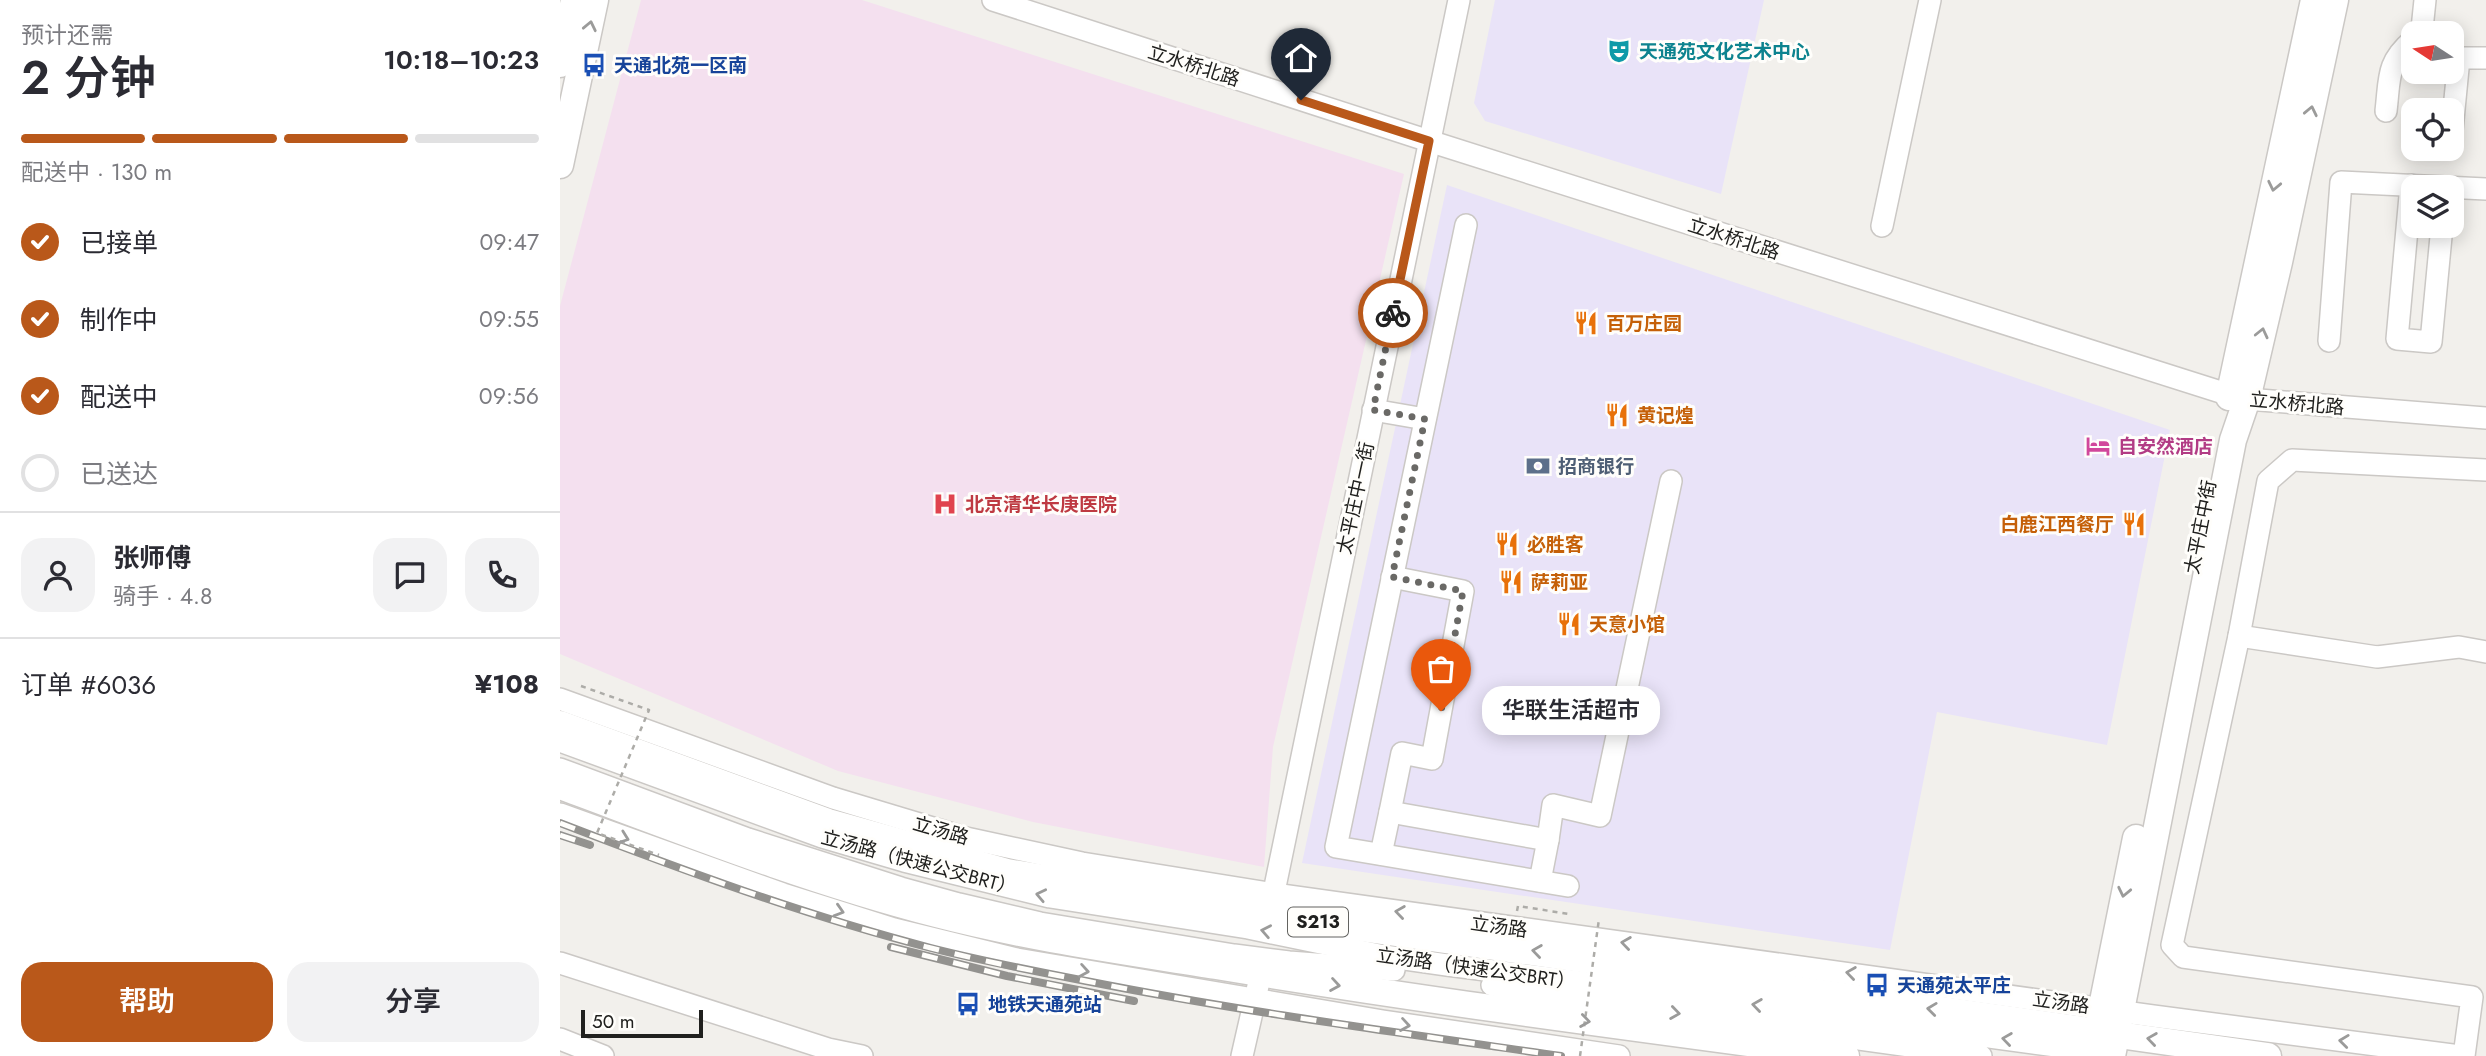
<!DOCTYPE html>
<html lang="zh">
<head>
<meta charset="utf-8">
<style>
  :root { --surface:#fff; --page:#f2f2f3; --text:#2b2b33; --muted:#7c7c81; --line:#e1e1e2; --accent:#b9581a }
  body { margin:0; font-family:Jost,"Noto Sans SC",sans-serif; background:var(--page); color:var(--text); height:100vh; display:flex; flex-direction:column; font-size:26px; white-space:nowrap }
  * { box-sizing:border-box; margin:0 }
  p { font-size:23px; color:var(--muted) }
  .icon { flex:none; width:38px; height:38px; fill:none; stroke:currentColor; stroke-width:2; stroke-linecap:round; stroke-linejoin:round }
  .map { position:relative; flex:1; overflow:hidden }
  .drawer { display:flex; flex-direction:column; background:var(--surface); width:560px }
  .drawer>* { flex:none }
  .needle { width:46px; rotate:282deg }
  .buttons { position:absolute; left:1841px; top:21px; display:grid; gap:14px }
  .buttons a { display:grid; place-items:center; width:63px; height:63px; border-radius:14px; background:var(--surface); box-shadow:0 4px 18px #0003; font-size:35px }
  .scale { position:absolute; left:21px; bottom:18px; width:122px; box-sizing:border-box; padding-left:7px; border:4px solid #20201e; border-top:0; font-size:19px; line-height:24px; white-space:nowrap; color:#20201e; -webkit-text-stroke:5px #fffefb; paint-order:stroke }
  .pin { position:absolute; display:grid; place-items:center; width:60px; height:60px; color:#fff; margin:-72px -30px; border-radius:50% 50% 50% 0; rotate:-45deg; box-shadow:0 0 7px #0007 }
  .pin .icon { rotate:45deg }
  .courier { position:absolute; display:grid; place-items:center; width:70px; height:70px; margin:-35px; border:5px solid #b9581a; border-radius:50%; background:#fff; color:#222; box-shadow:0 2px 9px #0007 }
  .bubble { position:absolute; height:49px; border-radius:21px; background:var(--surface); box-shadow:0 4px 18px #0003; font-size:23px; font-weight:600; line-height:49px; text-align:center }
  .headline em { font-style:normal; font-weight:600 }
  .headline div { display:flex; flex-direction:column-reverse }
  .headline { display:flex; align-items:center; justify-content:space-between; height:119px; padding:0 21px }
  h1 { font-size:46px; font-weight:600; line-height:52px }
  .bar { display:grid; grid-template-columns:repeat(4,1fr); gap:10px 7px; align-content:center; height:84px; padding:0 21px }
  .bar i { height:9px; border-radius:5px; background:var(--line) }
  .bar .current { background:var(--accent) }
  .bar p { grid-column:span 4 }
  .line { display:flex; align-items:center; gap:18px; padding:0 21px; border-top:2px solid var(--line) }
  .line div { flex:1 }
  .round { display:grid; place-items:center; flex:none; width:74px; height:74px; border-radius:21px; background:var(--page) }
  ol { padding:0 21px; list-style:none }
  li { display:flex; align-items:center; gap:21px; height:77px }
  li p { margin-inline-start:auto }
  li .icon { padding:7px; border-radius:50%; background:var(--accent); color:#fff; stroke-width:4 }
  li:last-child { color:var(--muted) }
  li i { width:38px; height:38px; border:4px solid var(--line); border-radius:50% }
  .action { display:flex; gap:14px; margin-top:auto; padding:14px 21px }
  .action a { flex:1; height:80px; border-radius:21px; background:var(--accent); color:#fff; font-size:28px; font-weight:600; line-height:80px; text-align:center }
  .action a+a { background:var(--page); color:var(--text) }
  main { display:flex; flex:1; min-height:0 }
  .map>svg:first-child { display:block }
  .commercial { fill:#e9e3f8 }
  .medical { fill:#f4e0ef }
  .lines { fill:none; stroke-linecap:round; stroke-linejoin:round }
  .minor-casing { stroke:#cbc8c5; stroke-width:24 }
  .major-casing { stroke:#cbc8c5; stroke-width:29 }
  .path { stroke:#adaca8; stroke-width:2.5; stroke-dasharray:5 5; stroke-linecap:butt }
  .minor { stroke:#fff; stroke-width:21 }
  .major { stroke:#fff; stroke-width:26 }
  .rail-casing { stroke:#93928f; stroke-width:8 }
  .rail { stroke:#fffefb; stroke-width:5; stroke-dasharray:16; stroke-linecap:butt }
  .path-bridge { stroke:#adaca8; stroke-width:2.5; stroke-dasharray:5 5; stroke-linecap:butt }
  .oneway { stroke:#9b9b9a }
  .done { stroke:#6a6966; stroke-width:7; stroke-dasharray:0 12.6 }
  .route { stroke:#b9581a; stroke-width:9 }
  .labels { text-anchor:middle; stroke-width:6; stroke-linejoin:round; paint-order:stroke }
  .shield { fill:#fffefb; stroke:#636360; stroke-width:2 }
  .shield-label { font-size:18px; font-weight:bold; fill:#20201e }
  .culture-label { font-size:19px; font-weight:bold; fill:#0d838f; stroke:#fffefb; text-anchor:start }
  .transit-label { font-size:19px; font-weight:bold; fill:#164399; stroke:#fffefb; text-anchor:start }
  .street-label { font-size:19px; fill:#20201e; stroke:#fffefb }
  .food-label { font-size:19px; font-weight:bold; fill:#c56008; stroke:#fffefb; text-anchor:start }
  .hotel-label { font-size:19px; font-weight:bold; fill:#b23c85; stroke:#fffefb; text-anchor:start }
  .service-label { font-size:19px; font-weight:bold; fill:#4e5e75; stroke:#fffefb; text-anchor:start }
  .health-label { font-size:19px; font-weight:bold; fill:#be3a42; stroke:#fffefb; text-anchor:start }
</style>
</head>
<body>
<main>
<section class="drawer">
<div class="headline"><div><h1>2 分钟</h1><p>预计还需</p></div><em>10:18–10:23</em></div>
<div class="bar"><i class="current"></i><i class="current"></i><i class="current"></i><i></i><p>配送中 · 130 m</p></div>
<ol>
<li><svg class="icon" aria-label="check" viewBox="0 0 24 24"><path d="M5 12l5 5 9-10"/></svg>已接单<p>09:47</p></li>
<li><svg class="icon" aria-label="check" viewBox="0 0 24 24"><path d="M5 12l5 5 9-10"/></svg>制作中<p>09:55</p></li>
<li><svg class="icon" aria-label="check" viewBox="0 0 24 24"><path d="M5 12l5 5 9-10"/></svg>配送中<p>09:56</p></li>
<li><i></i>已送达</li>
</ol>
<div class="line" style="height:126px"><a class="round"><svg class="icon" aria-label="person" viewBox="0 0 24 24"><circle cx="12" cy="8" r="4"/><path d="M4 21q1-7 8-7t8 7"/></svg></a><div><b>张师傅</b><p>骑手 · 4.8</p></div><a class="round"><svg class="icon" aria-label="chat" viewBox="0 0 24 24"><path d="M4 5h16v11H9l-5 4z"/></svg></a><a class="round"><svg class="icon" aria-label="phone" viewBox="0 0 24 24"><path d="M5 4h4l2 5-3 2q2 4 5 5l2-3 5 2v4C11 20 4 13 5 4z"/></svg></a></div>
<div class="line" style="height:91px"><div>订单 #6036</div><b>¥108</b></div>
<div class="action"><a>帮助</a><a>分享</a></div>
</section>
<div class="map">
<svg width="1926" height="1056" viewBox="0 0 1926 1056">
  <rect width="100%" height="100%" fill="#f2f0ec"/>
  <g class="commercial">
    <polygon points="935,0 1204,0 1161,194 925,121 914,103"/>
    <polygon points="887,185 1610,430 1547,745 1377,712 1330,950 742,863"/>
  </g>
  <polygon class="medical" points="81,0 302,0 844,174 713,747 704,867 473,822 278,771 0,654 0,306"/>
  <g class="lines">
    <g class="minor-casing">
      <g id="minor">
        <polyline points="433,0 869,141 1670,395 1687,399 1926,418"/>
        <polyline points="1860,33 1862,29 1865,0"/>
        <path d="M1826,111C1830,78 1826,63 1853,40"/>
        <polyline points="1892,130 1899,58 1926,58"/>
        <polyline points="1851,185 1837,339 1871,342 1882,226"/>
        <polyline points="906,225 776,847 1008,886"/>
        <polyline points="1322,226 1370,0"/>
        <polyline points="1769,341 1781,182 1926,189"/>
        <polyline points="813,410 865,419"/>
        <polyline points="832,577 903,591 872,759 842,753 830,812 988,840 980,881"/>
        <polyline points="1679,636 1817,657 1899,647 1926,652"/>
        <polyline points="0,699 273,798 406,838 522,863 714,894 1593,1016 1900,1056"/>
        <polyline points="0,741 262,837 344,861 490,897 688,928 824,956 887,965 1068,988 1547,1053"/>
        <polyline points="0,769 188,839 341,888 399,904 480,923 674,955 729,962 834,970"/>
        <polyline points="0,814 223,894 334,929 457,959 823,1021 1059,1056"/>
        <polyline points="988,840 993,805 1040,816 1111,481"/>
        <polyline points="821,854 830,812"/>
        <polyline points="711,906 899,0"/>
        <polyline points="0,963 268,1049 302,1056"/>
        <polyline points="932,985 1011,999 1421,1056"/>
        <polyline points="0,1039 43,1056"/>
        <polyline points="682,1056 698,986"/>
        <polyline points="1904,1056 1912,997 1623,957 1612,945 1679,636 1708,481 1732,460 1926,470"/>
      </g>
    </g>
    <g class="major-casing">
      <g id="major">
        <polyline points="0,64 14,0"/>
        <polyline points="0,165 35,0"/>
        <polyline points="1669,397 1754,0"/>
        <polyline points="0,724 268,822 447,872 709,915 1708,1056"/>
        <path d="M0,786C124,832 248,881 376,914C468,938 563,951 656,966C866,1001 1076,1028 1286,1056"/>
        <polyline points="1532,1056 1576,838"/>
        <polyline points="1552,1056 1673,440 1687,399 1719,262 1775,0"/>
      </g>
    </g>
    <polyline class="path" points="957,911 958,906 1009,914"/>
    <use href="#minor" class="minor"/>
    <use href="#major" class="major"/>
    <g class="rail-casing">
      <g id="rail">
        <path d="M0,823C122,870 244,915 371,948C422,961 474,971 526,981C683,1012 842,1033 1001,1056"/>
        <polyline points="0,835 30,845"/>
        <polyline points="331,947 447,976 574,1001"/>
      </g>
    </g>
    <use href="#rail" class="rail"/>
    <g class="path-bridge">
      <polyline points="21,686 89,710 37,833 99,855"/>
      <polyline points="1020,1056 1039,919"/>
    </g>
  </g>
  <defs><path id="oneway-chevron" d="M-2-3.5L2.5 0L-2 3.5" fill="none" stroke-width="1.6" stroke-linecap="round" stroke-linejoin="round" transform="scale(1.75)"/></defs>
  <g class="oneway">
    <use href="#oneway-chevron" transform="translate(30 26) rotate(-78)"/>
    <use href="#oneway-chevron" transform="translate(1751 111) rotate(-78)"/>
    <use href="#oneway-chevron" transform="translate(1714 186) rotate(102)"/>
    <use href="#oneway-chevron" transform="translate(1702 333) rotate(-77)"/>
    <use href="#oneway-chevron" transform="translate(64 838) rotate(20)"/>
    <use href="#oneway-chevron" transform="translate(1564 892) rotate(102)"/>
    <use href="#oneway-chevron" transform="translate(481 895) rotate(-168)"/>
    <use href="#oneway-chevron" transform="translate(279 911) rotate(17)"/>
    <use href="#oneway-chevron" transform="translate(840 912) rotate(-172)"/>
    <use href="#oneway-chevron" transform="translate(706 931) rotate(-169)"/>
    <use href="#oneway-chevron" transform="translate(1066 943) rotate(-172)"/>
    <use href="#oneway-chevron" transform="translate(977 951) rotate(-172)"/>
    <use href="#oneway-chevron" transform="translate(524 971) rotate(10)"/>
    <use href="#oneway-chevron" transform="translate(1291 973) rotate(-172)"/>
    <use href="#oneway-chevron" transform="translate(775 985) rotate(9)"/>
    <use href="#oneway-chevron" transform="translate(1197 1005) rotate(-172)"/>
    <use href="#oneway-chevron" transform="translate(1372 1009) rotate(-173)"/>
    <use href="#oneway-chevron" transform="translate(1115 1013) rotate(8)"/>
    <use href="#oneway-chevron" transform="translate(1025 1021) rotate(8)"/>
    <use href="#oneway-chevron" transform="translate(845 1025) rotate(9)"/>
    <use href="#oneway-chevron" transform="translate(1447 1039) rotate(-172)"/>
    <use href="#oneway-chevron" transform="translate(1592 1039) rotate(-172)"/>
    <use href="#oneway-chevron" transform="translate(1784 1041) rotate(-173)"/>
  </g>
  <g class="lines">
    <polyline class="done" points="833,313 813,410 865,419 832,577 903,591 881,711"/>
    <polyline class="route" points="741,100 869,141 833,313"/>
  </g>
  <defs>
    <g id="theatre-bare" transform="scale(1.89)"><path d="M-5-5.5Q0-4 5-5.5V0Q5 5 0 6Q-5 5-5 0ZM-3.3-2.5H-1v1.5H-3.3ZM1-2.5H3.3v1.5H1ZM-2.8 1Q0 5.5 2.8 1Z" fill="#0f9aa8" stroke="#fffefb" stroke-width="2.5" paint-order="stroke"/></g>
    <g id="bus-bare" transform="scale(1.89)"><path d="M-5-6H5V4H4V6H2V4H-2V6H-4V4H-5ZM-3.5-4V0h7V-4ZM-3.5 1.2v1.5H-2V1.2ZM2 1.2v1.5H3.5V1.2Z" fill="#1a4fb4" stroke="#fffefb" stroke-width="2.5" paint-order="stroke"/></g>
    <g id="restaurant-bare" transform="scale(1.89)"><path d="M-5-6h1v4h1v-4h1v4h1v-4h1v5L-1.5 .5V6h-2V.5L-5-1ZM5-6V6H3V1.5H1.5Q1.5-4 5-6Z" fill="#e8710a" stroke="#fffefb" stroke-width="2.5" paint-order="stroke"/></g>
    <g id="hotel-bare" transform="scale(1.89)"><path d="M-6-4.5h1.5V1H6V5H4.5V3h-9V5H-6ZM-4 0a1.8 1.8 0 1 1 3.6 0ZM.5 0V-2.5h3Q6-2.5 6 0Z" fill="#d1479c" stroke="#fffefb" stroke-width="2.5" paint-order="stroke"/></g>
    <g id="bank-bare" transform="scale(1.89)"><path d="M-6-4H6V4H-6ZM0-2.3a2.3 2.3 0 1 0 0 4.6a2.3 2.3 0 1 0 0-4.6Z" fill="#5c6f8a" stroke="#fffefb" stroke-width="2.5" paint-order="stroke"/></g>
    <g id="hospital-bare" transform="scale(1.89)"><path d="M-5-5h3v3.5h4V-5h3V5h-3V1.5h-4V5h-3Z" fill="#e0444e" stroke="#fffefb" stroke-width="2.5" paint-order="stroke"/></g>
  </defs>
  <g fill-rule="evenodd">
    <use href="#theatre-bare" x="1059" y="51"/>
    <use href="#bus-bare" x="34" y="65"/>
    <use href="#restaurant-bare" x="1026" y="323"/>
    <use href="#restaurant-bare" x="1057" y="415"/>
    <use href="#hotel-bare" x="1538" y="446"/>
    <use href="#bank-bare" x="978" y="466"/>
    <use href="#hospital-bare" x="385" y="504"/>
    <use href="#restaurant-bare" x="1574" y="524"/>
    <use href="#restaurant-bare" x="947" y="544"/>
    <use href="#restaurant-bare" x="951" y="582"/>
    <use href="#restaurant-bare" x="1009" y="624"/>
    <use href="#bus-bare" x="1317" y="985"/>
    <use href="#bus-bare" x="408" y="1004"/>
  </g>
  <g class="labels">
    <rect class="shield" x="728" y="907.5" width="60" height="29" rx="5"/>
    <g class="shield-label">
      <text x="758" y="928">S213</text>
    </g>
    <g class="culture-label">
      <text x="1079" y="58">天通苑文化艺术中心</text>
    </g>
    <g class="transit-label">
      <text x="54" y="72">天通北苑一区南</text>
      <text x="1337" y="992">天通苑太平庄</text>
      <text x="428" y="1011">地铁天通苑站</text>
    </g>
    <g class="street-label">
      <text transform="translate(634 65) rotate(18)" y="7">立水桥北路</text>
      <text transform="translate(1174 238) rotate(18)" y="7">立水桥北路</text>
      <text transform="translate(1737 403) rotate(5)" y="7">立水桥北路</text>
      <text transform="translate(795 498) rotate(-78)" y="7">太平庄中一街</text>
      <text transform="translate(1640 527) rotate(-79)" y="7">太平庄中街</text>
      <text transform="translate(381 830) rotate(16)" y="7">立汤路</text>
      <text transform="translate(359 862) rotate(15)" y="7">立汤路（快速公交BRT）</text>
      <text transform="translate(939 926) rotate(8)" y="7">立汤路</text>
      <text transform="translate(916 968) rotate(8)" y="7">立汤路（快速公交BRT）</text>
      <text transform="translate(1501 1002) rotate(8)" y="7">立汤路</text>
    </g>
    <g class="food-label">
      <text x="1046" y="330">百万庄园</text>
      <text x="1077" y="422">黄记煌</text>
      <text x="1554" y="531" text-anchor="end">白鹿江西餐厅</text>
      <text x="967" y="551">必胜客</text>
      <text x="971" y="589">萨莉亚</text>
      <text x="1029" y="631">天意小馆</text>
    </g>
    <g class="hotel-label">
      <text x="1558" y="453">自安然酒店</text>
    </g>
    <g class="service-label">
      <text x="998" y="473">招商银行</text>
    </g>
    <g class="health-label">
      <text x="405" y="511">北京清华长庚医院</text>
    </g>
  </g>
</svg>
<div class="buttons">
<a><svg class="needle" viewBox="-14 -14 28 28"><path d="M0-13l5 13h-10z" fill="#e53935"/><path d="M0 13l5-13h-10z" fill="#7c7c81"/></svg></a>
<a><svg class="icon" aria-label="locate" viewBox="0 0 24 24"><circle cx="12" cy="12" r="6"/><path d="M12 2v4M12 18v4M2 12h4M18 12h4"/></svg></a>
<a><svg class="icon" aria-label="layers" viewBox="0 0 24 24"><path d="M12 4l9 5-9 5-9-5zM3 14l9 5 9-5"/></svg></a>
</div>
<div class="scale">50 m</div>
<div class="pin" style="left:881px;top:711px;background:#ea580c"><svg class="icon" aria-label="bag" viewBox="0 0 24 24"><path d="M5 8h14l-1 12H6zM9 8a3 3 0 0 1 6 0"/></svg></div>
<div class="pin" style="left:741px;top:100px;background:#1f2937"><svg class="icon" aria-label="home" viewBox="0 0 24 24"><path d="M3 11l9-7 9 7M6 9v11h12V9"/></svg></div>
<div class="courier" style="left:833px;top:313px"><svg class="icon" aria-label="bike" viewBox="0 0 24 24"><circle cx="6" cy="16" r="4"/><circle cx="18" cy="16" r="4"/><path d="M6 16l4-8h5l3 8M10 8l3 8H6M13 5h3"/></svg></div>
<div class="bubble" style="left:922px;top:686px;width:178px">华联生活超市</div>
</div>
</main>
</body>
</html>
